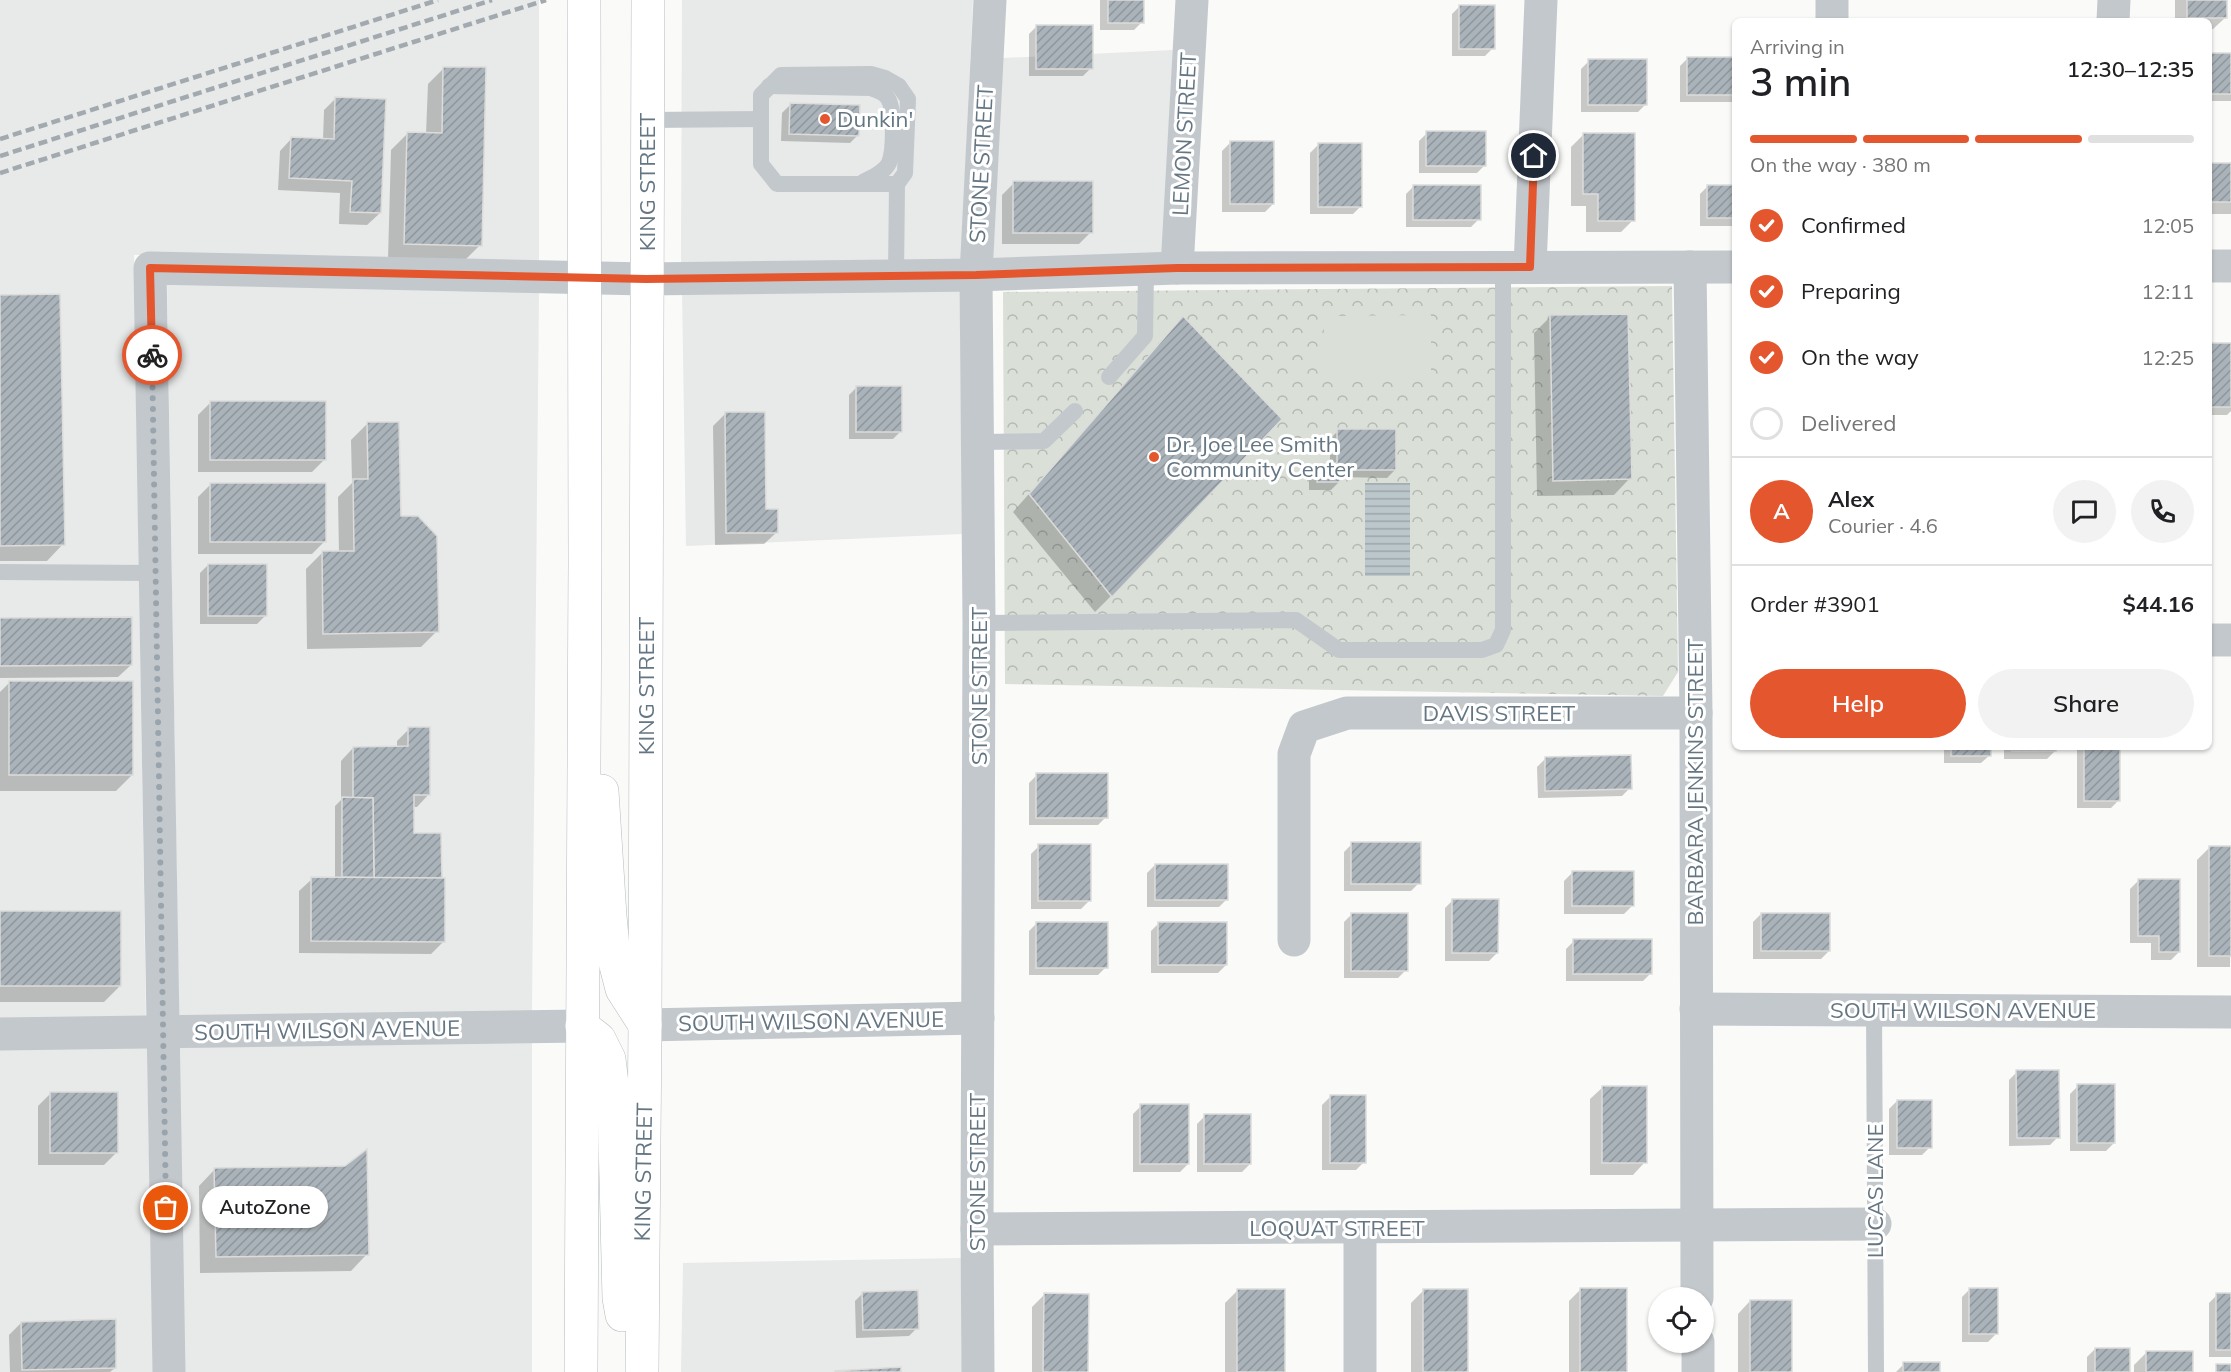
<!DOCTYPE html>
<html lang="en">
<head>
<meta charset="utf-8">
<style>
  :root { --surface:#fff; --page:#f2f2f2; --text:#202124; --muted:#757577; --line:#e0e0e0; --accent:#e4572e }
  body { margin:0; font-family:Mulish,sans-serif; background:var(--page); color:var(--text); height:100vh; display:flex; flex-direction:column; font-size:22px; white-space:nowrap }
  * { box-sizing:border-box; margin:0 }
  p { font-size:20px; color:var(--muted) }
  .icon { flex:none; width:33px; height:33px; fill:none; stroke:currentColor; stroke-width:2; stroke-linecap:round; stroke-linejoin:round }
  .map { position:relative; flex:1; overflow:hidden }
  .details { position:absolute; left:1732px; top:18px; width:480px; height:732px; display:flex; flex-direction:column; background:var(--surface); border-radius:9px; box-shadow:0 2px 4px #0004 }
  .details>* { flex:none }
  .tools { position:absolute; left:1648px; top:1287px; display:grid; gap:12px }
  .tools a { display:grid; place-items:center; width:66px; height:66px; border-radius:50%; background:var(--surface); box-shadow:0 2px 4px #0004; font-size:30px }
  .pin { position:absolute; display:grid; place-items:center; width:51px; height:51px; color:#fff; margin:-26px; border:3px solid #fff; border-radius:50%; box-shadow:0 2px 6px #0007 }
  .courier { position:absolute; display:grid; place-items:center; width:60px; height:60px; margin:-30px; border:4px solid #e4572e; border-radius:50%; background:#fff; color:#222; box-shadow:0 2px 8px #0007 }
  .bubble { position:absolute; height:42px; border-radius:21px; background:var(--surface); box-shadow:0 2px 4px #0004; font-size:20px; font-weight:600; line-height:42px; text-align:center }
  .summary em { font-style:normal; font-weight:600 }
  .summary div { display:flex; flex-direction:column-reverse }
  .summary { display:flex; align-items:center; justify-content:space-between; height:102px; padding:0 18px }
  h1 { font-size:39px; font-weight:600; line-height:45px }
  .bar { display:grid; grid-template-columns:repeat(4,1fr); gap:9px 6px; align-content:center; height:72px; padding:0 18px }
  .bar i { height:8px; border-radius:4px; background:var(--line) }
  .bar .active { background:var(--accent) }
  .bar p { grid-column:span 4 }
  .line { display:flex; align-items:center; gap:15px; padding:0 18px; border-top:2px solid var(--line) }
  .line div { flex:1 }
  .round { display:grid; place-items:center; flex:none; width:63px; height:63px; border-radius:32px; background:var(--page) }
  ol { padding:0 18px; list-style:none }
  li { display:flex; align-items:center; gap:18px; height:66px }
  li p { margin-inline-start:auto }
  li .icon { padding:6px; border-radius:50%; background:var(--accent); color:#fff; stroke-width:4 }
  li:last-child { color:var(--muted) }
  li i { width:33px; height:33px; border:3px solid var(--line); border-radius:50% }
  .action { display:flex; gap:12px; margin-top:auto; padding:12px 18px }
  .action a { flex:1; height:69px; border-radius:36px; background:var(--accent); color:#fff; font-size:24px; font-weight:600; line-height:69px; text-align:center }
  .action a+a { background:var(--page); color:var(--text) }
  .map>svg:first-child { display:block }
  .built { fill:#e8e9e9 }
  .park { fill:url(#park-crowns) }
  .pitch { fill:#dadfd7 }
  .water { fill:url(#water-rules) }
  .shadow { fill:#0003 }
  .building { fill:url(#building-hatch); stroke:#dcdcda; stroke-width:1.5 }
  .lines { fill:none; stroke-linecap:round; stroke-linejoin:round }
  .primary-casing { stroke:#b5babe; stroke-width:34 }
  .lane { stroke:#c3c8cc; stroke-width:16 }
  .street { stroke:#c3c8cc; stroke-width:33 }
  .primary { stroke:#fff; stroke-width:33 }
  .rail { stroke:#a2aab0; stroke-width:4.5; stroke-dasharray:9 4.5; stroke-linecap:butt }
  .done { stroke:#99a4ac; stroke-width:6; stroke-dasharray:0 10.8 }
  .route { stroke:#e4572e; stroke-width:8 }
  .poi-dot { fill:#e4572e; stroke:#fff; stroke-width:2 }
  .labels { text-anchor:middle; stroke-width:6; stroke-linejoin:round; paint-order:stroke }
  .poi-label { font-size:22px; fill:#657683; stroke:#fff; text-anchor:start }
  .street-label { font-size:22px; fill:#657683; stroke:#fff }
</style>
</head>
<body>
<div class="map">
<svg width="2231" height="1372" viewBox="0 0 2231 1372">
  <defs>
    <pattern id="park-crowns" width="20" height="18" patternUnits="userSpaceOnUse" patternTransform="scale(1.5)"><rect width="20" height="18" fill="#dadfd7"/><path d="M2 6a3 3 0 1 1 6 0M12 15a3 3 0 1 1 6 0" fill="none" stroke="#b4b9b4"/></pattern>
    <pattern id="water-rules" width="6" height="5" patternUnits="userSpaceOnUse" patternTransform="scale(1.5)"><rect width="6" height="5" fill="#bbc7cb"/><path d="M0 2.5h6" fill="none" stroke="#9ca6aa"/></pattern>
    <pattern id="building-hatch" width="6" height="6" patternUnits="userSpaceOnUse" patternTransform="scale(1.5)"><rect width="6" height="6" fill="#aab3b9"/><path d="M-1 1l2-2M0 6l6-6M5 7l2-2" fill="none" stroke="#8e969c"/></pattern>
  </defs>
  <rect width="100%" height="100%" fill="#fafaf8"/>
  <g class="built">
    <polygon points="0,0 539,0 539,261 134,255 146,1019 0,1020"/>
    <polygon points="682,0 973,0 961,261 681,264"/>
    <polygon points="1173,50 1162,255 993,260 1003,58"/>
    <polygon points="167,283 539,290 532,1012 179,1018"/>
    <polygon points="960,290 962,534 686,546 682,292"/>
    <polygon points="532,1041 532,1372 185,1372 179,1047"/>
    <polygon points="147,1047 153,1372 0,1372 0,1048"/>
    <polygon points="961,1258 962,1372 681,1372 683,1263"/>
  </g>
  <polygon class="park" points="1672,286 1678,672 1663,696 1005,684 1003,292"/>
  <polygon class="pitch" points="1431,315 1431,379 1320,380 1325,316"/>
  <rect class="water" x="1365" y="483" width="45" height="93"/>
  <g class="shadow">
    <polygon points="1100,0 1142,0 1142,22 1134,30 1100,30"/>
    <polygon points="2175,0 2226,0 2226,17 2213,29 2210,29 2210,21 2175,21"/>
    <polygon points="1460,6 1493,48 1485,56 1452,56 1452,14"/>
    <polygon points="1037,26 1091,68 1083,76 1029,76 1029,34"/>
    <rect x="2210" y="55" width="21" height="46"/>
    <polygon points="1688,58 1736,58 1736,102 1680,102 1680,66"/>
    <polygon points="1589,61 1646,104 1638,112 1581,112 1581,69"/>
    <polygon points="444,68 480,245 464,261 388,259 391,150 407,134 426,134 428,84"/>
    <polygon points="336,98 380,213 367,225 339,224 340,193 278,190 280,151 292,138 323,140 324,110"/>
    <polygon points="790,105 858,135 850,143 781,141 782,113"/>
    <polygon points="1427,133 1485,165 1477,173 1419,173 1419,141"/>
    <polygon points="1583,135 1633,220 1621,232 1586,232 1586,206 1571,206 1571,147"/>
    <polygon points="1230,143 1273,204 1265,212 1222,212 1222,151"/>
    <polygon points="1318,145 1361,206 1353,214 1310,214 1310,153"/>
    <rect x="2210" y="164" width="21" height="50"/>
    <polygon points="1014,183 1091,232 1079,244 1002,244 1002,195"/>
    <polygon points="1414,186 1479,219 1471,227 1406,227 1406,194"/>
    <polygon points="1708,186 1736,186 1736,226 1700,226 1700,194"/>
    <polygon points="0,296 63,544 47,561 0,561"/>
    <polygon points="1550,317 1630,478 1614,495 1537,496 1534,333"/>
    <polygon points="1183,319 1111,596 1095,612 1013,512"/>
    <polygon points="2210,344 2231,344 2231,411 2227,415 2210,415"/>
    <polygon points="857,387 901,431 893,439 849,439 849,395"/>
    <polygon points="210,403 324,460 312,472 198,472 198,415"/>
    <polygon points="725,414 765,511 777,532 764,544 715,545 713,426"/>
    <polygon points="367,424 437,631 421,647 307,649 306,569 322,553 339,553 338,497 352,483 351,440"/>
    <polygon points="1338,431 1395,470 1387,478 1339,477 1339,482 1331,490 1309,490 1309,472 1317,464 1330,464 1330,439"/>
    <polygon points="210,485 324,542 312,554 198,554 198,497"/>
    <polygon points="208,565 265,616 257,624 200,624 200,573"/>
    <polygon points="0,619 131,665 118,677 0,678"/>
    <polygon points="9,683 132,775 116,791 0,791 0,692"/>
    <polygon points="409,729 429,794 417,807 412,807 412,835 444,941 431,954 299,953 299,891 312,879 335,879 335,806 341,800 341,761 353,748 397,748 397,741"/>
    <polygon points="1944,747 1990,747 1990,755 1981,763 1944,763"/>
    <polygon points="2004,747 2055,747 2055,751 2047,759 2004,759"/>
    <polygon points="2077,747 2119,747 2119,800 2111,808 2077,808"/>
    <polygon points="1545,759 1630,788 1622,796 1538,798 1537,767"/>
    <polygon points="1037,775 1106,817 1098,825 1029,825 1029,783"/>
    <polygon points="1352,844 1419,883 1411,891 1344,891 1344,852"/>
    <polygon points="1039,846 1089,901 1081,909 1031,909 1031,854"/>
    <polygon points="2209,848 2231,848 2230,967 2197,967 2197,860"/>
    <polygon points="1155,865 1227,899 1219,907 1147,907 1147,873"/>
    <polygon points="1572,873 1632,906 1624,914 1564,914 1564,881"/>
    <polygon points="2138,881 2179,952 2171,960 2151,960 2151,943 2130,943 2130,889"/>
    <polygon points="1453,900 1497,953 1489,961 1445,961 1445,908"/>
    <polygon points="0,912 120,986 104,1002 0,1002"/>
    <polygon points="1352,914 1406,970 1398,978 1344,978 1344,922"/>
    <polygon points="1761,914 1829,951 1821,959 1753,959 1753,922"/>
    <polygon points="1037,923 1106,967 1098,975 1029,975 1029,931"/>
    <polygon points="1159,923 1226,965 1218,973 1151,973 1151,931"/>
    <polygon points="1574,941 1651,973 1643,981 1566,981 1566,949"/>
    <polygon points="2017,1072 2058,1137 2050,1145 2009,1146 2009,1080"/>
    <polygon points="2078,1086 2114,1143 2106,1151 2070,1151 2070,1094"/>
    <polygon points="1603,1087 1645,1162 1633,1175 1590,1175 1590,1099"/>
    <polygon points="50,1094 116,1153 104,1165 38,1165 38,1106"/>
    <polygon points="1330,1097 1364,1162 1356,1170 1322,1170 1322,1105"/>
    <polygon points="1897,1101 1930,1147 1922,1155 1889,1155 1889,1109"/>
    <polygon points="1141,1106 1188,1164 1180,1172 1133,1172 1133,1114"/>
    <polygon points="1205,1116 1250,1164 1242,1172 1197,1172 1197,1124"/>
    <polygon points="215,1169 367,1254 351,1271 200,1273 199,1186"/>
    <polygon points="1581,1289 1626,1372 1569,1372 1569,1301"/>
    <polygon points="1970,1289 1996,1334 1988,1342 1962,1342 1962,1297"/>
    <polygon points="1238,1290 1283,1372 1225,1372 1225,1303"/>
    <polygon points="1424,1290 1466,1372 1411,1372 1411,1303"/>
    <polygon points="863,1293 917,1328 909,1336 856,1338 855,1301"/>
    <polygon points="1044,1295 1087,1372 1032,1372 1032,1307"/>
    <polygon points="2217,1295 2231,1295 2231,1357 2209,1357 2209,1303"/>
    <polygon points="1750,1301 1791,1372 1738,1372 1738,1314"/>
    <polygon points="21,1323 115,1368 110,1372 10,1372 9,1335"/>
    <polygon points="2095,1349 2129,1372 2087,1372 2087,1357"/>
    <polygon points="2146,1353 2192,1372 2134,1372 2134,1365"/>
    <polygon points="1904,1364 1939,1372 1896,1372"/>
  </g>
  <g class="building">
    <rect x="1108" y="0" width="36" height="23"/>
    <rect x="2187" y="0" width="40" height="18"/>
    <rect x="1459" y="5" width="36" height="44"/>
    <rect x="1036" y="25" width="57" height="44"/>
    <rect x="2210" y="53" width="21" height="41"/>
    <rect x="1687" y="57" width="49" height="38"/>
    <rect x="1588" y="59" width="59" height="46"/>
    <polygon points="443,67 486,67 482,246 404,244 407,132 442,133"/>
    <polygon points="335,97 386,99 381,213 350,212 352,181 289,178 291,137 334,139"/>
    <polygon points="790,103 860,105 859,136 789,134"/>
    <rect x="1426" y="131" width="60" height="35"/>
    <polygon points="1583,133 1635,133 1635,221 1598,221 1598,194 1583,194"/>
    <rect x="1230" y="141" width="44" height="63"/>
    <rect x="1318" y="143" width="44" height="64"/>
    <rect x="2210" y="163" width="21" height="39"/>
    <rect x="1013" y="181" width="80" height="52"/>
    <rect x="1413" y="185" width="68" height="35"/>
    <rect x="1707" y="185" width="29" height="33"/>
    <polygon points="60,294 65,545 0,546 0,295"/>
    <polygon points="1628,314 1632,479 1553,481 1550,315"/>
    <polygon points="1183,316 1282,419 1112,597 1029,494"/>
    <rect x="2210" y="343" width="21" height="64"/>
    <rect x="856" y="386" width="46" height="46"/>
    <rect x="210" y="401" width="116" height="59"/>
    <polygon points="725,412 765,412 766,509 778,509 778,533 726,533"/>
    <polygon points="367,422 399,422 401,516 418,516 437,536 439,632 323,634 322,551 354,551 353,479 368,479"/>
    <polygon points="1337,429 1396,429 1396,470 1340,470 1340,482 1317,482 1317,463 1337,463"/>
    <rect x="210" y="483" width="116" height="59"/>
    <rect x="208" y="564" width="59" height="52"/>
    <polygon points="132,617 132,665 0,666 0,618"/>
    <rect x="9" y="681" width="124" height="94"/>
    <polygon points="408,727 430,727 430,795 414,795 414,833 441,833 442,878 374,878 373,798 353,798 353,747 408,746"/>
    <rect x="1951" y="747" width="40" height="9"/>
    <rect x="2012" y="747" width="44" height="4"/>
    <rect x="2084" y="747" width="36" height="54"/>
    <polygon points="1631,755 1632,789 1545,791 1545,757"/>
    <rect x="1036" y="773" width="72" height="45"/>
    <polygon points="342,797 373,798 374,878 342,877"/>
    <rect x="1351" y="842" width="70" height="42"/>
    <rect x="1038" y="844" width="53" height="57"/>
    <rect x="2209" y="846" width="22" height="110"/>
    <rect x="1155" y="864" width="73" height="36"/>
    <rect x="1572" y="871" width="62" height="35"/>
    <polygon points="311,877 445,878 445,942 311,941"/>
    <polygon points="2138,879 2180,879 2180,952 2159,952 2159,936 2138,936"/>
    <polygon points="1452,899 1499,899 1498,953 1452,953"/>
    <rect x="0" y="911" width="121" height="75"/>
    <rect x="1351" y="913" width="57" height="58"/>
    <rect x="1761" y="913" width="69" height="38"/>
    <rect x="1036" y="922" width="72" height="46"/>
    <rect x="1158" y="922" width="69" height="43"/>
    <rect x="1573" y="939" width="79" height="35"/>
    <polygon points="2016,1070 2059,1070 2060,1138 2017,1138"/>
    <rect x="2077" y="1084" width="38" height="59"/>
    <rect x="1602" y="1086" width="45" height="77"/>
    <rect x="50" y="1092" width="68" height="61"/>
    <rect x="1330" y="1095" width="36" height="68"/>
    <rect x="1897" y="1100" width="35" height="48"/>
    <rect x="1140" y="1104" width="49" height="60"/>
    <rect x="1204" y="1114" width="47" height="50"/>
    <polygon points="367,1149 369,1255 216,1257 214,1168 345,1166"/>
    <rect x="1580" y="1288" width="47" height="84"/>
    <rect x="1969" y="1288" width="29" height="46"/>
    <rect x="1237" y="1289" width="48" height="83"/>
    <rect x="1423" y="1289" width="45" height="83"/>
    <polygon points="918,1290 919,1329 863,1330 862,1292"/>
    <polygon points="1044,1293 1089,1294 1088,1372 1043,1372"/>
    <rect x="2216" y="1293" width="15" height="57"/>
    <rect x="1750" y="1300" width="42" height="72"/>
    <polygon points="116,1319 116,1368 22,1370 21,1322"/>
    <rect x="2095" y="1348" width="35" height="24"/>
    <rect x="2146" y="1351" width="47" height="21"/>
    <rect x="1903" y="1362" width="37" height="10"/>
    <rect x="2216" y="1364" width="15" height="8"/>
    <polygon points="901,1367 901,1372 835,1372 835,1371"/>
  </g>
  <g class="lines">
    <g class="primary-casing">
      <g id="primary">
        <polyline points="602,791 610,916 614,958 622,989 645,1025"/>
        <polyline points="582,1026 599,1039 609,1059 614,1100 619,1298 622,1315"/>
        <polyline points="581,1372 585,562 584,0"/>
        <polyline points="642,1372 645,1025 648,0"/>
      </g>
    </g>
    <g class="lane">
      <path d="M769,86L870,88C876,90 883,92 887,97C895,107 894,151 889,163C884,173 872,177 863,182"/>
      <polyline points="647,120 761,119"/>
      <polyline points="896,276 897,184 905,173 908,99 899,86 885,78 871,74 781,75 761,95 761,164 777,184 897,184"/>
      <polyline points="1109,377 1145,336 1146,270"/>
      <polyline points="978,442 1044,441 1075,411"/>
      <polyline points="0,572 155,573"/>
      <polyline points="979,623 1296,620 1339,650 1482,650 1496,645 1503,630 1503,268"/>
      <polyline points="1874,1010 1876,1372"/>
    </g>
    <g class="street">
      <polyline points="1832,21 1832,0"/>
      <polyline points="2113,21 2114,0"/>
      <polyline points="2210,266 2231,266"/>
      <polyline points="1530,267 1541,0"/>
      <polyline points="1690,267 1696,713 1697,1298"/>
      <polyline points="1177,268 1192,0"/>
      <polyline points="2210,640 2231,640"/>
      <polyline points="1294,940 1294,754 1304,727 1347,713 1696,713"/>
      <polyline points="1696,1009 2231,1012"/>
      <polyline points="645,1025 978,1018"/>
      <polyline points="0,1034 582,1026"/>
      <polyline points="1360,1228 1360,1372"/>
      <polyline points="977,1229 1875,1224"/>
      <polyline points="1698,1342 1698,1372"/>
      <polyline points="169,1372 150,268 646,279 976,275 1177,268 1736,267"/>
      <polyline points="978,1372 977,1229 979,623 976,275 990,0"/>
    </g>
    <use href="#primary" class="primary"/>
    <g class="rail">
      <polyline points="0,139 438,0"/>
      <polyline points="0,156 492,0"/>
      <polyline points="0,173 546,0"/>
    </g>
  </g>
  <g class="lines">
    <polyline class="done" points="152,355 166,1208"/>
    <polyline class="route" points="152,355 150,268 646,279 976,275 1177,268 1530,267 1534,156"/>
  </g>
  <g class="poi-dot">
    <circle cx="825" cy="119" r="6"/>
    <circle cx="1154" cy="457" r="6"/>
  </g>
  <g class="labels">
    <g class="poi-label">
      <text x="837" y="127">Dunkin'</text>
      <text x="1166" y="452">Dr. Joe Lee Smith<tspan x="1166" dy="25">Community Center</tspan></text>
    </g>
    <g class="street-label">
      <text transform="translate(1184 134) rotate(-87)" y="8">LEMON STREET</text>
      <text transform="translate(981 164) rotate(-87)" y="8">STONE STREET</text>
      <text transform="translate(647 182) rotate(-90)" y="8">KING STREET</text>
      <text transform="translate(646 686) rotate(-90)" y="8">KING STREET</text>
      <text transform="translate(979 686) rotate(-90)" y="8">STONE STREET</text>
      <text x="1499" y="721">DAVIS STREET</text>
      <text transform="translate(1695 782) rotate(-90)" y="8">BARBARA JENKINS STREET</text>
      <text x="1963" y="1018">SOUTH WILSON AVENUE</text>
      <text transform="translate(811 1021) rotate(-1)" y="8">SOUTH WILSON AVENUE</text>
      <text transform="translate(327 1030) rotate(-1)" y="8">SOUTH WILSON AVENUE</text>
      <text transform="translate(643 1172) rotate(-89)" y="8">KING STREET</text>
      <text transform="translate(977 1172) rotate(-90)" y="8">STONE STREET</text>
      <text transform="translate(1875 1191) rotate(-90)" y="8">LUCAS LANE</text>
      <text x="1337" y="1236">LOQUAT STREET</text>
    </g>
  </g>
</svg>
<div class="tools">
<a><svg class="icon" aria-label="locate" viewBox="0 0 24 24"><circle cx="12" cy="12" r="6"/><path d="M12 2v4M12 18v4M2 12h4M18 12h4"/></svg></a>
</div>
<div class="pin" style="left:166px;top:1208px;background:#ea580c"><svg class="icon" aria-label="bag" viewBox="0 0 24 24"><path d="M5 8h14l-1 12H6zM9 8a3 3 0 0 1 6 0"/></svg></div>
<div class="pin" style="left:1534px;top:156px;background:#1f2937"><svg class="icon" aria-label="home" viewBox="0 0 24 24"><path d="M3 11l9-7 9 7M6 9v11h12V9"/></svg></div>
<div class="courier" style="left:152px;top:355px"><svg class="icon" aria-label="bike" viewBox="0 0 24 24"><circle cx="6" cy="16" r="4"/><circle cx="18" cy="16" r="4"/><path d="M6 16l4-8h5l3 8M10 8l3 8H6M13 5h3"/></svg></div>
<div class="bubble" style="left:202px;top:1186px;width:126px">AutoZone</div>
<section class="details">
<div class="summary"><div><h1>3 min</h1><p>Arriving in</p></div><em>12:30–12:35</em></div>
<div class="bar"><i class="active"></i><i class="active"></i><i class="active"></i><i></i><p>On the way · 380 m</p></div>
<ol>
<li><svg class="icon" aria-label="check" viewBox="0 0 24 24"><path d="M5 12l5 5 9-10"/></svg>Confirmed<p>12:05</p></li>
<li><svg class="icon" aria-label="check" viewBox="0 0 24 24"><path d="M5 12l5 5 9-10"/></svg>Preparing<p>12:11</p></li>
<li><svg class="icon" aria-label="check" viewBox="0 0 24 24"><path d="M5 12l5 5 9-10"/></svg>On the way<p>12:25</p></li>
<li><i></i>Delivered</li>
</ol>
<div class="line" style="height:108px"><b class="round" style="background:var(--accent);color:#fff">A</b><div><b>Alex</b><p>Courier · 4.6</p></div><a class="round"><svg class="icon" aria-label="chat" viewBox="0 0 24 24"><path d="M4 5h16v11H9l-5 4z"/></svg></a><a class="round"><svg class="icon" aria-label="phone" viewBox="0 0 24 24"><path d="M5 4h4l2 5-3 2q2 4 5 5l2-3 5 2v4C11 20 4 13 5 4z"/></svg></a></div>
<div class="line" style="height:78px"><div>Order #3901</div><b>$44.16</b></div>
<div class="action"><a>Help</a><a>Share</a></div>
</section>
</div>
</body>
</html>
